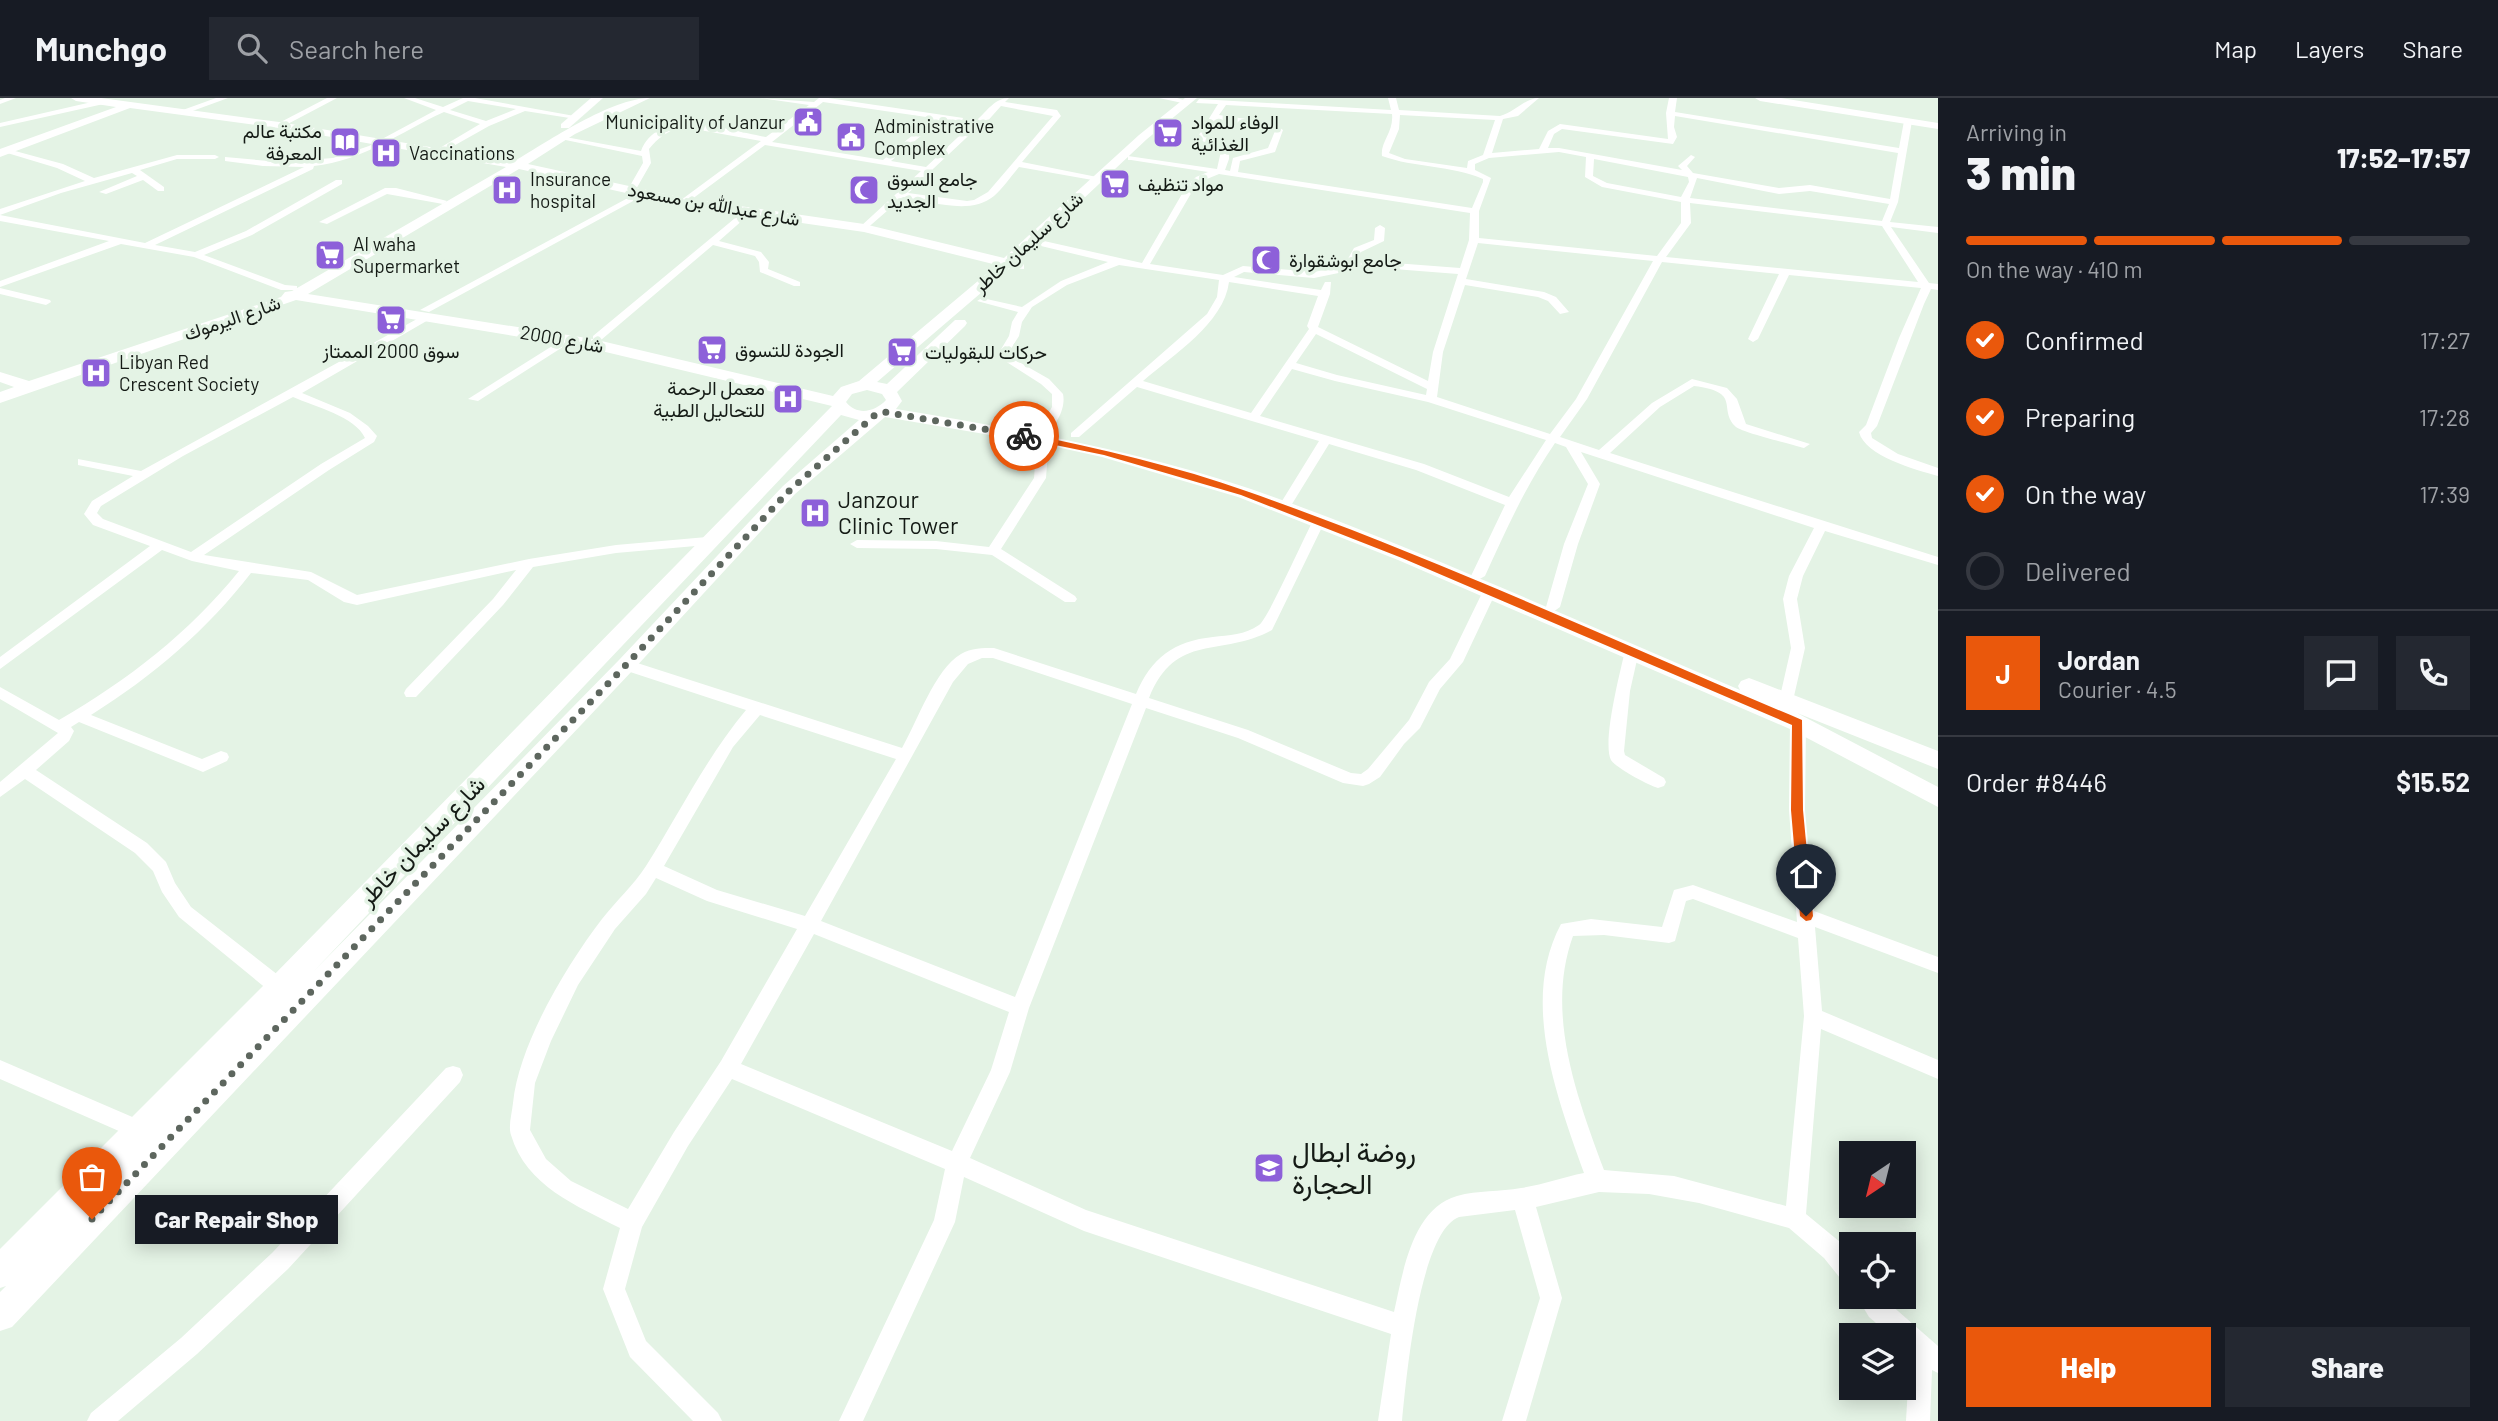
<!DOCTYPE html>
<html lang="en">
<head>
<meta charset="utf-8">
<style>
  :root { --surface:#171b24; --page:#242831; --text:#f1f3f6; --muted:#9ea1a6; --line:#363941; --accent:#ea580c }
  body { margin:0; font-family:Barlow,Vazirmatn,sans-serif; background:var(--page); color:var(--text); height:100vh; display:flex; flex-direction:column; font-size:26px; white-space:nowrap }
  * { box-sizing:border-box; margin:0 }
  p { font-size:23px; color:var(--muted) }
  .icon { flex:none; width:38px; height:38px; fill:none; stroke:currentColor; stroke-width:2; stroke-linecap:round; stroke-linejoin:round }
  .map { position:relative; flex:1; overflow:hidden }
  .sheet { display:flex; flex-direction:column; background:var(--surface); width:560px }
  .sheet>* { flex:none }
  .needle { width:46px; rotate:215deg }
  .fabs { position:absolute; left:1839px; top:1043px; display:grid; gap:14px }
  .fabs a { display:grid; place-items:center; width:77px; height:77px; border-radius:0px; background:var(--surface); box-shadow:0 4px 18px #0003; font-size:35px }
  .pin { position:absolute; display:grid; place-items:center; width:60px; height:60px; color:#fff; margin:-72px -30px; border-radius:50% 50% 50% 0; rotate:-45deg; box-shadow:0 0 7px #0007 }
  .pin .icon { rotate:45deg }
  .courier { position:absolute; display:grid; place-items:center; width:70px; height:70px; margin:-35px; border:5px solid #ea580c; border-radius:50%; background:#fff; color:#222; box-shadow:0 2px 9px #0007 }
  .bubble { position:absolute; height:49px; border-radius:0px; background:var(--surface); box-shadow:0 4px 18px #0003; font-size:23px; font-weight:800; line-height:49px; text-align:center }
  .headline em { font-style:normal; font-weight:800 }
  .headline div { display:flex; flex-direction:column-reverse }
  .headline { display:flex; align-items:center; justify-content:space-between; height:119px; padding:0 28px }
  h1 { font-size:46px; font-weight:800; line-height:52px }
  .bar { display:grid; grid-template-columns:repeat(4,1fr); gap:10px 7px; align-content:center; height:84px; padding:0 28px }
  .bar i { height:9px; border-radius:5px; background:var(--line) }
  .bar .on { background:var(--accent) }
  .bar p { grid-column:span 4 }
  .line { display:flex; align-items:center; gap:18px; padding:0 28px; border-top:2px solid var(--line) }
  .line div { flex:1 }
  .round { display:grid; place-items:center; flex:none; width:74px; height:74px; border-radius:0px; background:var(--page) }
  ol { padding:0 28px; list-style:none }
  li { display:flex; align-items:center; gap:21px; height:77px }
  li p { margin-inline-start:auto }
  li .icon { padding:7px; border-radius:50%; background:var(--accent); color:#fff; stroke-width:4 }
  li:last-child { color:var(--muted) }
  li i { width:38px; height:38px; border:4px solid var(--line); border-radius:50% }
  .cta { display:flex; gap:14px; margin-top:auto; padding:14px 28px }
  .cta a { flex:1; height:80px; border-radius:0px; background:var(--accent); color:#fff; font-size:28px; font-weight:800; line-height:80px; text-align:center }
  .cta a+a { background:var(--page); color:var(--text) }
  header { display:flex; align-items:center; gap:42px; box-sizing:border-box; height:98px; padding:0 35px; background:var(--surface); border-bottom:2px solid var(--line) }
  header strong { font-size:33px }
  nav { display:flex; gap:38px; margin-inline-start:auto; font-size:24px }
  .search { width:490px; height:63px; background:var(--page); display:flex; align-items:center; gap:18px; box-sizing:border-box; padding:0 24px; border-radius:0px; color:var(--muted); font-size:26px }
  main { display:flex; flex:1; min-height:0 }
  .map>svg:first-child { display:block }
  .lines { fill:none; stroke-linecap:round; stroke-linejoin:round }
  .street { fill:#fff; fill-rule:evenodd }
  .secondary { fill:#fff; fill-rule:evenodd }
  .route { fill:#ea580c }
  .done { stroke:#5d665e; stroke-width:7; stroke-dasharray:0 12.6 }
  .labels { text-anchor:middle; stroke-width:7; stroke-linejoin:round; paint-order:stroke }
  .far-poi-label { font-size:19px; fill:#141a15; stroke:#e4f3e5; text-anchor:start }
  .far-street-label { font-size:19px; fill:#141a15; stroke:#e4f3e5 }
  .poi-label { font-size:23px; fill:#141a15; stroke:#e4f3e5; text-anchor:start }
  .street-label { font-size:23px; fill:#141a15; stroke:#e4f3e5 }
  .near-poi-label { font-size:28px; fill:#141a15; stroke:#e4f3e5; text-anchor:start }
</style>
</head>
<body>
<header>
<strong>Munchgo</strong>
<div class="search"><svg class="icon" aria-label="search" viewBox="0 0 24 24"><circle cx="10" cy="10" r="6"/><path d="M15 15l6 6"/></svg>Search here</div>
<nav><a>Map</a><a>Layers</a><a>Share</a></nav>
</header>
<main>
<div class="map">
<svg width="1938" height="1323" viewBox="0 0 1938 1323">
  <rect width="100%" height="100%" fill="#e4f3e5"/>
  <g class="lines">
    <g class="street">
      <polygon points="5,0 16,0 0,6 0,2"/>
      <polygon points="216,0 228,0 187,15 180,13"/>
      <polygon points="327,0 337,0 282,29 275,27"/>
      <path d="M404,0H415L443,9L463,0H475L580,19L576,21L525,13L489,28L441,55L438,51L480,26L444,14C400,34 363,63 314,68L313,71L155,147L195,154L246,133L336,82H342V86L252,137L204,157L285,187L297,188V192H281L194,159L121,146L0,189V183L109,143L0,123V117L145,145L304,69L263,68L225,63V59L280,64L333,60L369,48L436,12ZM468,3L516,11L486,23L450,12Z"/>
      <path d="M760,0L814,4L819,0H828L977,22C987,13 995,0 1009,0L1005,4L1057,12L1061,18L1022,64L1102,80L1098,83L1019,69C1011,78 1003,90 994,98C970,118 930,103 903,99L864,133L861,132V128L921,73L765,47L684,107L680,104L681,102L761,43L683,29C668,32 658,40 649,51L651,65L635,93L631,96L627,93L643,65L642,58L556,40L560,38L641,53C658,7 731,33 766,39L809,7ZM823,4L933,20L883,62L772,44ZM1001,8L1053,18L988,94L974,102L967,103L908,95L933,74V71L980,27H984ZM941,21L972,26L926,69L891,63Z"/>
      <polygon points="1159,0 1177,0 1191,4 1187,6"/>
      <path d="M1388,0H1396L1399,12L1500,18C1515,14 1525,0 1539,0L1518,18L1503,21L1492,55L1539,51L1548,33L1560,26L1668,41L1666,15L1669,0H1677L1675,14L1899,50L1904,23L1908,21L1912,23L1898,104L1890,124L1938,129V135L1891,129L1929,185L1938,186V192L1931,191L1924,206L1877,328L1871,335L1872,340L1898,356L1938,370V378C1916,372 1865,358 1859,334L1866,327L1899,240L1921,190L1789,177L1758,241L1753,244L1748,241L1779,176L1662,164L1587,301L1560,339L1599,352L1652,305L1692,281L1727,290L1737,301L1746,326L1810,346L1804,350C1791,346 1744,335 1736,329C1717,311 1743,294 1694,288L1660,309L1610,355L1938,459V467L1825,433L1803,478L1797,501L1805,550L1792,607H1782L1779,603L1791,550L1783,501L1789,478L1814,430L1581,354L1600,386L1578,446L1560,509L1553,514L1546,509L1564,446L1588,386L1566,349L1555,345C1526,387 1506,432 1485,478L1478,482L1471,478L1505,407L1416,372L1329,346L1292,406H1284L1282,403L1319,343L1137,289L1079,339H1071V335L1207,216L1217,199L1219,182L1119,167L1067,187L1032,209L1022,224L1019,238L1007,257L1049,281L1063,296C1066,309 1057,328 1045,334L1039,331L1052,309V296L1041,286L997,258L1009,238L1012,224L1018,214L977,203L982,200L1022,209L1061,183L1108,164L1041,148V144L1044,143L1142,165L1186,89L1196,79L1208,74L1131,62H1128V58L1217,71L1221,53L1197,40L1218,6L1196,5L1199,1L1391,12ZM1226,7L1392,16C1394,34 1380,44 1382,58C1415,70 1451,67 1483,81V84L1472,110L1238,74L1240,63L1275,54L1283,32L1273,25L1219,17ZM1400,17L1495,22L1483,57L1468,63L1467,70L1405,61L1389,55L1399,31ZM1675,18L1898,55L1890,101L1810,87L1779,90L1693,75L1687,68L1695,59L1691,57L1678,68L1682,72L1559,50H1548L1554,36L1562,31L1673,46L1677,39L1674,29ZM1216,22L1271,29L1275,33L1268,50L1233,60L1230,73L1225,72L1229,61V52L1206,39ZM1559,54L1586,59L1585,79L1602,89L1681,104V125L1657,158L1479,140V113L1491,80L1475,72V66L1489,60ZM1594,61L1688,79L1689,84L1681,99L1607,85L1593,78ZM1219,76L1470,115L1469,142L1460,170L1368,163L1354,166L1361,154L1384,143L1385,130L1380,127L1375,130L1374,142L1354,150L1344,168L1314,174L1243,168L1223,177L1150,166L1193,92L1202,83ZM1697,80L1779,96L1810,93L1889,106L1882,123L1690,100ZM1690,105L1882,128L1918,184L1666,159L1691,125ZM1478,145L1653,163L1576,301L1550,336L1437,299L1443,254L1465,187L1538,199L1548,203L1560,216L1569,214L1556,199L1544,194L1466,181ZM1368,169L1458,176L1433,254L1428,283L1318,229L1330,196L1331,184H1325L1321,192L1234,179L1244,174L1314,180ZM1229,184L1318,198L1307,228L1309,231L1251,315L1143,283C1173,257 1224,225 1229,184ZM1316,236L1427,291L1426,297L1337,277L1296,265ZM1292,271L1335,283L1428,304L1546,342L1509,399L1424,366L1260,318Z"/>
      <polygon points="105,1 108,5 0,29 0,25"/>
      <polygon points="4,50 63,66 94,80 177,57 215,57 219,59 215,61 177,61 140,72 164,89 164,93 158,93 143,82 106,96 99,94 137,78 132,75 61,95 0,117 0,111 85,83 57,70 4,54"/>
      <polygon points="385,90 396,90 447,103 443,106 387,96 327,126 319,124"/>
      <polygon points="639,94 646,96 429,214 420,212"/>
      <polygon points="746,111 753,113 719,143 761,154 769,164 768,171 800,184 800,188 794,188 760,174 759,164 755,158 713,147 601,242 593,242 593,238"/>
      <polygon points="0,190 50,202 51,204 46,207 0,196"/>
      <path d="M426,216L430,217V221L302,295L350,315L368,328L377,338L374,344L329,372L204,457L311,474L357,497L529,461L616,447L707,439L714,443L707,447L616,455L533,469L503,507L416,599H406L404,595L406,591L493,501L516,472L357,507L344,504L308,482L251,475C207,532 153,578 91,617L202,661L221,653L227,655L229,659L227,663L203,674L79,624L71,629L74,633L69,643L36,672L147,745L166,764L175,785L191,809L287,884L289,890L287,896L280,898L273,896L179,819L162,794L153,773L135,755L25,681L0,699V684L58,635L0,601V589L59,622C128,582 189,535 239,473L192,463L162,452L0,571V559L150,448L93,427L84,416L92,403L133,378L78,367V361L141,373ZM293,299C315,309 355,318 365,340L321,366L191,454L103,421L97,415L101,408L183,358Z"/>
      <polygon points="565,240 569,241 569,245 478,303 468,301"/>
      <polygon points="1043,337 1049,341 1046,380 1001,451 1075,498 1077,501 1075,504 1065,504 992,457 936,451 857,450 850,446 857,442 936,443 989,449 1034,380 1037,341"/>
      <path d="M1319,419L1325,423L1272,532C1221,560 1176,533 1149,600L1248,632L1351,675L1361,676L1368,671L1409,622L1429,584L1450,561L1484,491H1494L1496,494L1463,564L1440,591L1420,630L1404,646L1380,679L1369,686L1363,688L1343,685L1238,640L1146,610L1029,910L1010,974L970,1060L1086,1112L1394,1214C1403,1174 1412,1111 1457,1098C1478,1092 1500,1094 1521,1090C1542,1087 1563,1079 1584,1075C1557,999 1520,903 1561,826L1591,821L1662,829L1674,792L1693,787L1797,824L1789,712L1790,625L1798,619L1806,625L1805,712L1814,813L1938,859V875L1815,829L1822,913L1938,962V981L1821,931L1806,1116L1840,1144L1852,1159V1188L1844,1185L1824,1160L1789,1130L1699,1105L1649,1096L1599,1094L1536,1109L1562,1200L1526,1323H1502L1540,1200L1515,1112L1459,1119C1419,1134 1406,1283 1402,1323H1378L1391,1236L1084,1133L964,1079L955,1124L863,1323H839L934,1122L945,1071L732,981L688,1048L642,1129L625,1191L646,1243L718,1315L722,1323H693L630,1259L603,1191L620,1130C577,1108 526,1088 511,1037C508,1028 512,1015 513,1005C519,946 566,868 602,821C616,803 633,788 646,768C679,716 706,660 746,612L621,571L619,567L621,563H631L902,650C917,624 935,571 961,556C971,550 983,550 994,550L1136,596C1151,560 1174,543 1213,539C1229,537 1245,537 1259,527C1268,521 1304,439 1313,423ZM982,560H993L1132,606L1015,899L821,823L953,584L968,566ZM760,617L896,661L805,818L717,792L664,768L733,649ZM656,780L707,803L797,831L721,963L674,1034L628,1111L571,1083L546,1061L530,1032L535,985L551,943L578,887L615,831L646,796ZM1693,801L1798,840L1804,918L1786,1108L1674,1078L1604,1072C1577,999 1545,915 1573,838L1604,837L1669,845L1675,843L1686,803ZM814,836L1009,914L991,972L952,1053L741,966Z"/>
      <path d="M1632,548L1639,553L1630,593L1624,653L1625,657L1664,680L1666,684L1664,688L1658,690C1648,687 1616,670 1611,662C1602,645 1620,574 1625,553Z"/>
      <polygon points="0,962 151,1027 154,1034 151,1041 144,1044 0,981"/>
      <polygon points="453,968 460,970 463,977 460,984 288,1171 197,1256 118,1323 87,1323 91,1315 181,1240 272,1155 446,970"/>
      <polygon points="1857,1199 1882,1199 1938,1248 1938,1275 1932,1272 1930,1323 1906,1323 1910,1254 1904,1249 1904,1237 1890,1237 1869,1219"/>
    </g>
    <g class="secondary">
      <path d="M71,0H101L279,24L515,63C548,43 612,0 650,0L575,36L528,66L684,100L864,126L1004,160L1139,37L1185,0H1197L1147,41L1017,163L1024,165V171L1010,170L877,284L887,286L955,222H965L967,225L965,228L897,294L902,303L896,311C1016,331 1136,352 1251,391C1417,449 1578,524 1740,592L1738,588L1741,583L1749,580L1757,583L1938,653V671L1797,615L1938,689V709L1790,631L1398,462L1238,399L1102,359L1043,346L885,319L795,396L633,572L12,1229L0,1233V1194L6,1188L0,1190V1151L270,881L832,308L593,251L296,202L0,305V294L14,289L0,284V274L29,283L281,199L285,194L292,193L506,69L279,30L130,10L0,59V51L116,9L76,3ZM519,71L684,108L864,134L997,167L859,283L841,289L833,298L593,241L308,196ZM867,292L882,296L886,302C875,314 857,318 846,304L852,296ZM841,317L859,322L783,388L619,562L313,874Z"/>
      <polygon points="591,0 603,0 569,30 561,30 561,26"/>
      <polygon points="1755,0 1781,0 1938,25 1938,31 1760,3"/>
    </g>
  </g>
  <path class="route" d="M1024,335C1100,351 1177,368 1249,394C1437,460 1619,545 1802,622L1803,712L1813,818L1811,822L1806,823L1800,818L1791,712L1792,627L1402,460L1241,397L1104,357L1021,340Z"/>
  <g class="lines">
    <polyline class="done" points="92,1121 626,567 789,393 875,317 884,314 1024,338"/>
  </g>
  <defs>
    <g id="civic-square" transform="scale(1.575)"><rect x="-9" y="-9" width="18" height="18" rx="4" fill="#8d60d9" stroke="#e4f3e5"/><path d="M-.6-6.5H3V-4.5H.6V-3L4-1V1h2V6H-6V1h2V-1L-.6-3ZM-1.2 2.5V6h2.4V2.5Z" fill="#fff"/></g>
    <g id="supermarket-square" transform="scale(1.575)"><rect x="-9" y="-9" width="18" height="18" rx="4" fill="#8d60d9" stroke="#e4f3e5"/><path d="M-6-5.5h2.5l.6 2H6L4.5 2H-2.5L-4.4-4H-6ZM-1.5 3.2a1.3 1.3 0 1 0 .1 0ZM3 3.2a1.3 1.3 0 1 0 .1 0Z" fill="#fff"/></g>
    <g id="library-square" transform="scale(1.575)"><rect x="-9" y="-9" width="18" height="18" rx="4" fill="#8d60d9" stroke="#e4f3e5"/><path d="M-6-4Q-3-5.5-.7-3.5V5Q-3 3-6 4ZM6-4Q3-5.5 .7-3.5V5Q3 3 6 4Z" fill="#fff"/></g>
    <g id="hospital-square" transform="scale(1.575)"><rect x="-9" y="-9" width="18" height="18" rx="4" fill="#8d60d9" stroke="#e4f3e5"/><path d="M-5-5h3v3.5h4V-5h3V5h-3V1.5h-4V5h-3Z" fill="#fff"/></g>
    <g id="mosque-square" transform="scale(1.575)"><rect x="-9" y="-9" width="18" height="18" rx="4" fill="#8d60d9" stroke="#e4f3e5"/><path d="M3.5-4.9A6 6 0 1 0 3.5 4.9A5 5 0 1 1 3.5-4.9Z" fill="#fff"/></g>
    <g id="school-square" transform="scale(1.575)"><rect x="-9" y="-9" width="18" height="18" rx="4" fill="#8d60d9" stroke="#e4f3e5"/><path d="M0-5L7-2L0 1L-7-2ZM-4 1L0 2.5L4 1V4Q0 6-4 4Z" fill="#fff"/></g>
  </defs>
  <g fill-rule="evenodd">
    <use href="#civic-square" x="808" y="24"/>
    <use href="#supermarket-square" x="1168" y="35"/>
    <use href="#civic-square" x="851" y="39"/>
    <use href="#library-square" x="345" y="44"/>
    <use href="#hospital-square" x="386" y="55"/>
    <use href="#supermarket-square" x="1115" y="86"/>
    <use href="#hospital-square" x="507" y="92"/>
    <use href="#mosque-square" x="864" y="92"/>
    <use href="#supermarket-square" x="330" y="157"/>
    <use href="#mosque-square" x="1266" y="162"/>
    <use href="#supermarket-square" x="391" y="222"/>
    <use href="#supermarket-square" x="712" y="252"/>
    <use href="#supermarket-square" x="902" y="254"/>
    <use href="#hospital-square" x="96" y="275"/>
    <use href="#hospital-square" x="788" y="301"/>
    <use href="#hospital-square" x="815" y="415"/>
    <use href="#school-square" x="1269" y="1070"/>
  </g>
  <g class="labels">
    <g class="far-poi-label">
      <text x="785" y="31" text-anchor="end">Municipality of Janzur</text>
      <text x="1191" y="31">الوفاء للمواد<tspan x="1191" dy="22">الغذائية</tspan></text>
      <text x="874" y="35">Administrative<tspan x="874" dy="22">Complex</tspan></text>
      <text x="322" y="40" text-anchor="end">مكتبة عالم<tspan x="322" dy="22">المعرفة</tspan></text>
      <text x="409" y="62">Vaccinations</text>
      <text x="530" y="88">Insurance<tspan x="530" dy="22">hospital</tspan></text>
      <text x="887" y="88">جامع السوق<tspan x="887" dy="22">الجديد</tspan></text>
      <text x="1138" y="93">مواد تنظيف</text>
      <text x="353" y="153">Al waha<tspan x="353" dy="22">Supermarket</tspan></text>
      <text x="1289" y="169">جامع ابوشقوارة</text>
      <text x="735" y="259">الجودة للتسوق</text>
      <text x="391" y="260" text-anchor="middle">سوق 2000 الممتاز</text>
      <text x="925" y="261">حركات للبقوليات</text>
      <text x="119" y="271">Libyan Red<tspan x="119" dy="22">Crescent Society</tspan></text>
      <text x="765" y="297" text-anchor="end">معمل الرحمة<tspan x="765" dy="22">للتحاليل الطبية</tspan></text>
    </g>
    <g class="far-street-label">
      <text transform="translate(714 106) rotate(10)" y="7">شارع عبدالله بن مسعود</text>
      <text transform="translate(1028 144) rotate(-42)" y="7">شارع سليمان خاطر</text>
      <text transform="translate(232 220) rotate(-19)" y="7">شارع اليرموك</text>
      <text transform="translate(562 241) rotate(10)" y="7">شارع 2000</text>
    </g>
    <g class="poi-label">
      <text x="838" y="410">Janzour<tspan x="838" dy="26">Clinic Tower</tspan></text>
    </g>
    <g class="street-label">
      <text transform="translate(422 743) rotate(-46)" y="8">شارع سليمان خاطر</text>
    </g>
    <g class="near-poi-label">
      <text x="1292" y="1064">روضة ابطال<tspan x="1292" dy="32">الحجارة</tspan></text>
    </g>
  </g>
</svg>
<div class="fabs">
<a><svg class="needle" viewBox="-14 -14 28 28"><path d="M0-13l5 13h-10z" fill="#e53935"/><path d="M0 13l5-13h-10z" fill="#9ea1a6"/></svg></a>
<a><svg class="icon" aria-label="locate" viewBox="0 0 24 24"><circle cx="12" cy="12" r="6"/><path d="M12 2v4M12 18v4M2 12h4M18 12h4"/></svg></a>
<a><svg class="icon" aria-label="layers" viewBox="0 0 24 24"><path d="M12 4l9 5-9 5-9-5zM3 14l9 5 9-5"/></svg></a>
</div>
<div class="pin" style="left:92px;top:1121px;background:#ea580c"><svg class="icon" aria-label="bag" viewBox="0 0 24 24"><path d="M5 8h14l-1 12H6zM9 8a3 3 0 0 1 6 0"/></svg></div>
<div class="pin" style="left:1806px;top:818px;background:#1f2937"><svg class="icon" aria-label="home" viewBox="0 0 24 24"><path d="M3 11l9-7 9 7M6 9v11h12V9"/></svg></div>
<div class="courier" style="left:1024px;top:338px"><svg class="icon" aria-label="bike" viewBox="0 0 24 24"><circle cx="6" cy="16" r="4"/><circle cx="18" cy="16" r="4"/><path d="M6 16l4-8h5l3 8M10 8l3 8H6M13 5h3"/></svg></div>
<div class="bubble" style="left:135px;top:1097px;width:203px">Car Repair Shop</div>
</div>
<section class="sheet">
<div class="headline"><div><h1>3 min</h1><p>Arriving in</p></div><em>17:52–17:57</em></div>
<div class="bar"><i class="on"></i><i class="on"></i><i class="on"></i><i></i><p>On the way · 410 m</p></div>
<ol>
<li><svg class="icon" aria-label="check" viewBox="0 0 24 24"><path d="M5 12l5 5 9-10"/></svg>Confirmed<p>17:27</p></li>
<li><svg class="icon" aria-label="check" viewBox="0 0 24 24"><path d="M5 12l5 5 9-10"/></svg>Preparing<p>17:28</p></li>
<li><svg class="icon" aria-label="check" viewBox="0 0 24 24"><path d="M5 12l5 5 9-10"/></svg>On the way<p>17:39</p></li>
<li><i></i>Delivered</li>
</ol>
<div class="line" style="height:126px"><b class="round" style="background:var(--accent);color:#fff">J</b><div><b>Jordan</b><p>Courier · 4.5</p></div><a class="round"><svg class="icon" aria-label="chat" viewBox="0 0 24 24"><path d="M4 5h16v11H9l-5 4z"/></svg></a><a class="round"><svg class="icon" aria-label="phone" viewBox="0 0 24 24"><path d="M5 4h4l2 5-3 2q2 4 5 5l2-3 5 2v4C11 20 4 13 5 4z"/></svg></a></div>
<div class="line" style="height:91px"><div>Order #8446</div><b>$15.52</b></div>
<div class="cta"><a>Help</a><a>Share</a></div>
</section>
</main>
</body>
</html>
